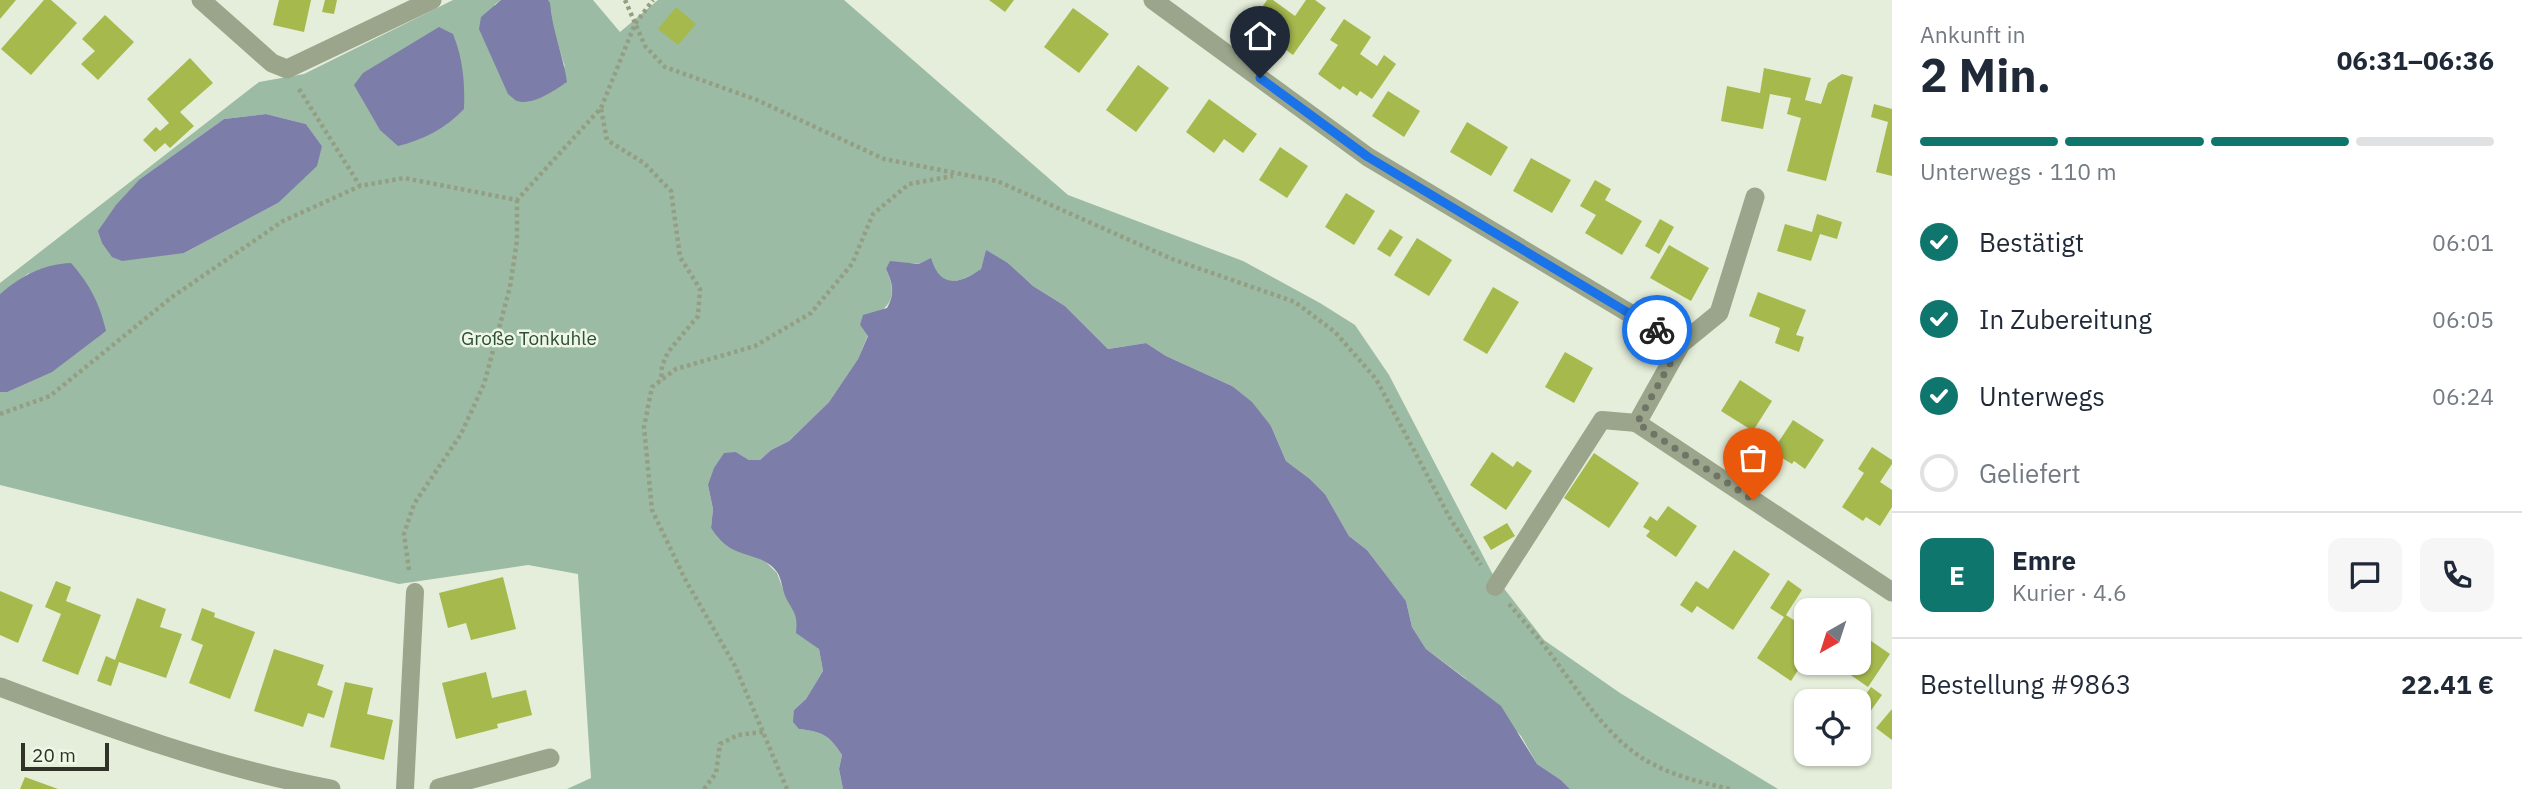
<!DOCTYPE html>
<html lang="de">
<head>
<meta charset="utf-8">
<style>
  :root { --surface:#fff; --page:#f6f6f7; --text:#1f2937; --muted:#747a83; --line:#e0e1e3; --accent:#0f766e }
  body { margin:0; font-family:"IBM Plex Sans",sans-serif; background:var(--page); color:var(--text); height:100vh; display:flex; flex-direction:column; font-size:26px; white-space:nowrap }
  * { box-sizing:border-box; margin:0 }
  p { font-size:23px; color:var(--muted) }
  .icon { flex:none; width:38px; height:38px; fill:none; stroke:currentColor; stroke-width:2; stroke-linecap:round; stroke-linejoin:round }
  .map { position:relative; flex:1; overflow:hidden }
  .side { display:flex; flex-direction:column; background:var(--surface); width:630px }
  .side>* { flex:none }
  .needle { width:46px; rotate:219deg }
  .tools { position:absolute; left:1794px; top:598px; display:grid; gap:14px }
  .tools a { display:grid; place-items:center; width:77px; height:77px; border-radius:14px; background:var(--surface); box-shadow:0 2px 5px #0004; font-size:35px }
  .scale { position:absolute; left:21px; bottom:18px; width:88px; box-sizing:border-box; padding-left:7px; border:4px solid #2f3227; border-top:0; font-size:19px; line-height:24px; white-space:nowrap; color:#2f3227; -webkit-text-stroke:5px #eef7e5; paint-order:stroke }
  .pin { position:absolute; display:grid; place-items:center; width:60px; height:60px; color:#fff; margin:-72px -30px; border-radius:50% 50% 50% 0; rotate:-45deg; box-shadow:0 0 7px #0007 }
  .pin .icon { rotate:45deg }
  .courier { position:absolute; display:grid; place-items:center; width:70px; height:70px; margin:-35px; border:5px solid #1a73e8; border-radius:50%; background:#fff; color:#222; box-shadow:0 2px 9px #0007 }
  .overview em { font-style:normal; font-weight:700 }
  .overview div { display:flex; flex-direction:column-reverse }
  .overview { display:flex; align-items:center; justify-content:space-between; height:119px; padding:0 28px }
  h1 { font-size:46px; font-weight:700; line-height:52px }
  .bar { display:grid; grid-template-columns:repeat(4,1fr); gap:10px 7px; align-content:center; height:84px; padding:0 28px }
  .bar i { height:9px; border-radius:5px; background:var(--line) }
  .bar .active { background:var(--accent) }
  .bar p { grid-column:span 4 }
  .line { display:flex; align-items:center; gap:18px; padding:0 28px; border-top:2px solid var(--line) }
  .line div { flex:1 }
  .round { display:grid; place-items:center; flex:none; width:74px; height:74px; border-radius:14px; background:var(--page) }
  ol { padding:0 28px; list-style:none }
  li { display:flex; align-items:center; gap:21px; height:77px }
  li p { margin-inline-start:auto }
  li .icon { padding:7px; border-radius:50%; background:var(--accent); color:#fff; stroke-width:4 }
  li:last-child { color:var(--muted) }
  li i { width:38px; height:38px; border:4px solid var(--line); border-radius:50% }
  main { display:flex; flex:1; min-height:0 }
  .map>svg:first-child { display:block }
  .green { fill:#9cbba4; fill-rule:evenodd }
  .water { fill:#7c7da8 }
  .building { fill:#a6b94d }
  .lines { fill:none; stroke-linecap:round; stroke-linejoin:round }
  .path { stroke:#949e83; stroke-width:4.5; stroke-dasharray:3.5 3.5; stroke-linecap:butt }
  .service { stroke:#9ba58b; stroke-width:18 }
  .minor { stroke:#9ba58b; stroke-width:19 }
  .done { stroke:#6f7466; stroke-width:7; stroke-dasharray:0 12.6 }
  .route { stroke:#1a73e8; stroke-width:9 }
  .labels { text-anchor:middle; stroke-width:5; stroke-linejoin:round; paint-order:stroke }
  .park-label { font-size:19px; fill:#2d4e37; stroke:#eef7e5 }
</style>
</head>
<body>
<main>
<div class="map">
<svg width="1892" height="789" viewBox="0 0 1892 789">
  <rect width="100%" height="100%" fill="#e5eeda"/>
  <path class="green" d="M453,0H501L494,5L565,67L552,25L548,0H593L620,32L658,0H844L1068,195L1243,261L1320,303L1355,325L1389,375L1492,573L1544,640L1620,693L1778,789H1570L1561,780L1537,764L1521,736L1465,678L1426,649L1412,627L1406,601L1367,550L1349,536L1325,494L1310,479L1286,461L1271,426L1232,386L1166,356L1146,343L1108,349L1065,306L1033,286L1008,263L986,251L981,269C973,275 955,285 944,280C936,276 930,267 920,264C908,261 897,265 886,269C901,302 886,309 860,325L868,335L858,359L829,402L789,441L771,450L760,460H749L736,452L708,485L713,509L711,528L735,550L749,553L765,561L777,573L786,597L819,649L823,671L806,699L794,710L799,729C823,732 829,735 842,755L839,769L843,789H567L591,778L578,574L528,565L399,584L0,485V392H7L29,273L0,294V283L259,82L304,74ZM266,114L306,124L322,146L278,203L184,253L140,179L224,119Z"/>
  <g class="water">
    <path d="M501,0H548L550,3C552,30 563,55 567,82C555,90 533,106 517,101C516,101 508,94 508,94L479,29L481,17Z"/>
    <path d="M439,27L453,34C463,59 465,83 464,109C446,128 423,140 398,146L380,130L354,85L363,73Z"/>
    <polygon points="266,114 306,124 322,146 317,166 278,203 184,253 122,261 112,257 102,243 98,231 116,205 140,179 224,119"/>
    <path d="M986,250L1008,263L1033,286L1065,306L1108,349L1146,343L1166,356L1232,386L1252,402L1271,426L1286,461L1310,479L1325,494L1349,536L1367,550L1406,601L1412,627L1426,649L1501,706L1537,764L1561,780L1570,789H843L839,769L842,755C829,735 823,732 799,729L793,722L794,710L806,699L823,671L819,649L796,633C798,614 794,613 786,598C782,590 782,579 777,572C766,557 749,557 734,550C724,545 717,537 711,528L713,509L708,485L714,468L724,453L736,452L749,460H760L771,450L789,441L829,402L858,359L868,336L860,325L863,315L887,308C895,294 893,284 886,269L890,261L919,264L931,258C940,288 958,285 981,269Z"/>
    <path d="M71,263C90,285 99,302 106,331L52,372L7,392H0V294C21,276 43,264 71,263Z"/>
  </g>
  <g class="building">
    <polygon points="0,0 16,0 0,19"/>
    <polygon points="44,0 51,0 77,23 31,75 1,49"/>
    <polygon points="279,0 311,0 304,32 273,25"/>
    <polygon points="325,0 337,0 334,14 322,12"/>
    <polygon points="989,0 1014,0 1005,12"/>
    <polygon points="1267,0 1273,0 1295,16 1306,0 1315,0 1326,8 1293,55 1250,24"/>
    <polygon points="676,7 696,24 678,45 658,29"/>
    <polygon points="1073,8 1109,34 1079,73 1044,47"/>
    <polygon points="105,15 134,42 98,80 81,64 95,51 82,39"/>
    <polygon points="1344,19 1371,37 1360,54 1377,66 1384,55 1396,64 1372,99 1360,91 1357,96 1343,86 1340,90 1318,74 1338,45 1330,40"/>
    <polygon points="190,58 213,83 180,112 194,126 170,148 165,143 155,152 143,140 156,127 160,131 169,123 147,99"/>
    <polygon points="1138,65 1169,88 1136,132 1106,110"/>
    <polygon points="1764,68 1811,78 1805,100 1821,104 1828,83 1842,74 1853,77 1826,181 1787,171 1801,118 1787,114 1791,98 1770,94 1763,129 1721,121 1727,86 1760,93"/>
    <polygon points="1388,91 1420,111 1404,137 1372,116"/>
    <polygon points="1209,99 1257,134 1243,153 1224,139 1214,153 1186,132"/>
    <polygon points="1874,104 1892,109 1892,176 1876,172 1888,122 1871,117"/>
    <polygon points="1467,122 1508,147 1491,176 1450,152"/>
    <polygon points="1280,147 1308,166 1287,198 1259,180"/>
    <polygon points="1531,158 1571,180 1552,213 1513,191"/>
    <polygon points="1595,180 1611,189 1605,200 1642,221 1622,255 1585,233 1596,215 1580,206"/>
    <polygon points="1346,193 1375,211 1354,245 1325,227"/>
    <polygon points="1817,214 1842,222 1837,239 1820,234 1811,261 1777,251 1785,224 1812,232"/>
    <polygon points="1660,219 1674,227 1659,254 1645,246"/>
    <polygon points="1390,229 1403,237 1390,257 1377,249"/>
    <polygon points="1417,238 1452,260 1429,296 1394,275"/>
    <polygon points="1669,245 1709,268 1691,301 1650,278"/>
    <polygon points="1493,287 1519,302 1487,354 1463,340"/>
    <polygon points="1758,292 1806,310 1796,335 1804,337 1799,352 1775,343 1780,328 1749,316"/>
    <polygon points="1565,352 1593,368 1574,403 1545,387"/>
    <polygon points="1740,380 1772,401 1753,431 1721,411"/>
    <polygon points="1793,420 1824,440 1805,469 1794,461 1792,464 1772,452"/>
    <polygon points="1872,447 1892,460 1892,464 1880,482 1892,490 1892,507 1880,526 1866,517 1863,521 1842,507 1864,473 1858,469"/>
    <polygon points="1492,452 1513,467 1517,461 1532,471 1506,510 1470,485"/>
    <polygon points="1594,453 1639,483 1609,528 1564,498"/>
    <polygon points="1668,506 1697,526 1676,557 1646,536 1650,531 1643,527 1650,516 1657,521"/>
    <polygon points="1507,523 1515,536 1491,550 1483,537"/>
    <polygon points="1734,550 1770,574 1733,630 1697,606 1692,613 1680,605 1696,581 1708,589"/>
    <polygon points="503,577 516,629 471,640 466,623 448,628 439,593"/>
    <polygon points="1788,580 1802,590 1786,615 1806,628 1806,658 1791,681 1757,658 1784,617 1770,608"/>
    <polygon points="56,581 71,587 66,601 101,615 78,675 42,661 61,614 45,607"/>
    <polygon points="0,591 33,605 18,643 0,635"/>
    <polygon points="137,598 166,609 160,627 182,634 166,678 119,662 111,686 97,681 106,656 115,660"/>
    <polygon points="202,608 215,613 214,617 255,632 230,699 189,683 203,645 191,640"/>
    <polygon points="1861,634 1890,654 1868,687 1839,667 1841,663 1858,663 1858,638"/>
    <polygon points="274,649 324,665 317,685 333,691 324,718 308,713 303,727 254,711"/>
    <polygon points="486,672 492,698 526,690 532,715 497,724 498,728 456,739 442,683"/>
    <polygon points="345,682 373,688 367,714 393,720 384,760 330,747"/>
    <polygon points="1871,687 1882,695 1867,716 1858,710 1858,705"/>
    <polygon points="1892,709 1892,740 1876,728"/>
    <polygon points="25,777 58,789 20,789"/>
  </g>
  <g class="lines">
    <g class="path">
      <polyline points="625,0 645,46 665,67 757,100 884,159 997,181 1172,259 1295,302 1335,332 1376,379 1451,520 1481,565"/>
      <polyline points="299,89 360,186"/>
      <polyline points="601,109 607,140 644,163 671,191 680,257 700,289 698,316 668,352 662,366 661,381"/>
      <polyline points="0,414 50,396 172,297 283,221 360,186 404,178 517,200 601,108 635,24 653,0"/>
      <polyline points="409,570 404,534 414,504 461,434 484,384 510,287 517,241 517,200"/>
      <path d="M1509,604C1526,624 1545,645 1560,667C1583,698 1606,733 1639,756C1666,774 1698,782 1730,789"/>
      <polyline points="704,789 716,773 720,744 738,735 763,732"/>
      <polyline points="787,789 735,666 685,579 652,510 644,427 652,387 676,369 755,346 811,313 852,264 873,214 909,184 953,176"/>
    </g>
    <g class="service">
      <polyline points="1495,587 1602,420 1637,423"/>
      <polyline points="405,789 415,592"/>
    </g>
    <g class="minor">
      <polyline points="201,0 272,63 287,69 432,0"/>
      <polyline points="1153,0 1368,157 1681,344 1637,423 1892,592"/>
      <polyline points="1681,344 1719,313 1755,197"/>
      <path d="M0,687C109,728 217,768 331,789"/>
      <polyline points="439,788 550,758"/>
    </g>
  </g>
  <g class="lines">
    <polyline class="done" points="1657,330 1681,344 1637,423 1753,500"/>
    <polyline class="route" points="1260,78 1368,157 1657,330"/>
  </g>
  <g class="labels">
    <g class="park-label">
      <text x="529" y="345">Große Tonkuhle</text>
    </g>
  </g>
</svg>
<div class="tools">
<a><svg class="needle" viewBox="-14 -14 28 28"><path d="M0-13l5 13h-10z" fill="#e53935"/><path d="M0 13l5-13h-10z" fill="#747a83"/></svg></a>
<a><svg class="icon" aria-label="locate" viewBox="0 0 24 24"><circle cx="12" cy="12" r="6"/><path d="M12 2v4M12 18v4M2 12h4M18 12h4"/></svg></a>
</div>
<div class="scale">20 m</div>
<div class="pin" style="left:1753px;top:500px;background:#ea580c"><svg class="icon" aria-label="bag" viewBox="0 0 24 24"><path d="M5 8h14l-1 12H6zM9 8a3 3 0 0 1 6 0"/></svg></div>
<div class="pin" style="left:1260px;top:78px;background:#1f2937"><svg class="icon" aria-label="home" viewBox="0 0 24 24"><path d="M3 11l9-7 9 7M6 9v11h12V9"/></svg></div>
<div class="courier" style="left:1657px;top:330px"><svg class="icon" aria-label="bike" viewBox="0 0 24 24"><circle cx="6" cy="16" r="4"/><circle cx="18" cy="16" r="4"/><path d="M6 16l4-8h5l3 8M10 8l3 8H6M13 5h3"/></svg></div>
</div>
<section class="side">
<div class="overview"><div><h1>2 Min.</h1><p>Ankunft in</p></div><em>06:31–06:36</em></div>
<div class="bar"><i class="active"></i><i class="active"></i><i class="active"></i><i></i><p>Unterwegs · 110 m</p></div>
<ol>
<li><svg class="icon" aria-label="check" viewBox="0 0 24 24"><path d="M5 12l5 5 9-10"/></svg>Bestätigt<p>06:01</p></li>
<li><svg class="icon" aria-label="check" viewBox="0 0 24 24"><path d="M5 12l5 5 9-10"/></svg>In Zubereitung<p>06:05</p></li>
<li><svg class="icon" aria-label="check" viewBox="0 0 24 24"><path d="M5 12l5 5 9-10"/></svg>Unterwegs<p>06:24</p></li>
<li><i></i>Geliefert</li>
</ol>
<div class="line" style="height:126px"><b class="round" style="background:var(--accent);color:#fff">E</b><div><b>Emre</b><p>Kurier · 4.6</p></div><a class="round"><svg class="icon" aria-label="chat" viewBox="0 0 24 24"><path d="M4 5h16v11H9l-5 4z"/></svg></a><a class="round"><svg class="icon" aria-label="phone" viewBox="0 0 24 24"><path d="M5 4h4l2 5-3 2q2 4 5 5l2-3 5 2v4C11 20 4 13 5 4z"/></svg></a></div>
<div class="line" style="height:91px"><div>Bestellung #9863</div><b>22.41 €</b></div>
</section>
</main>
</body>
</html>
